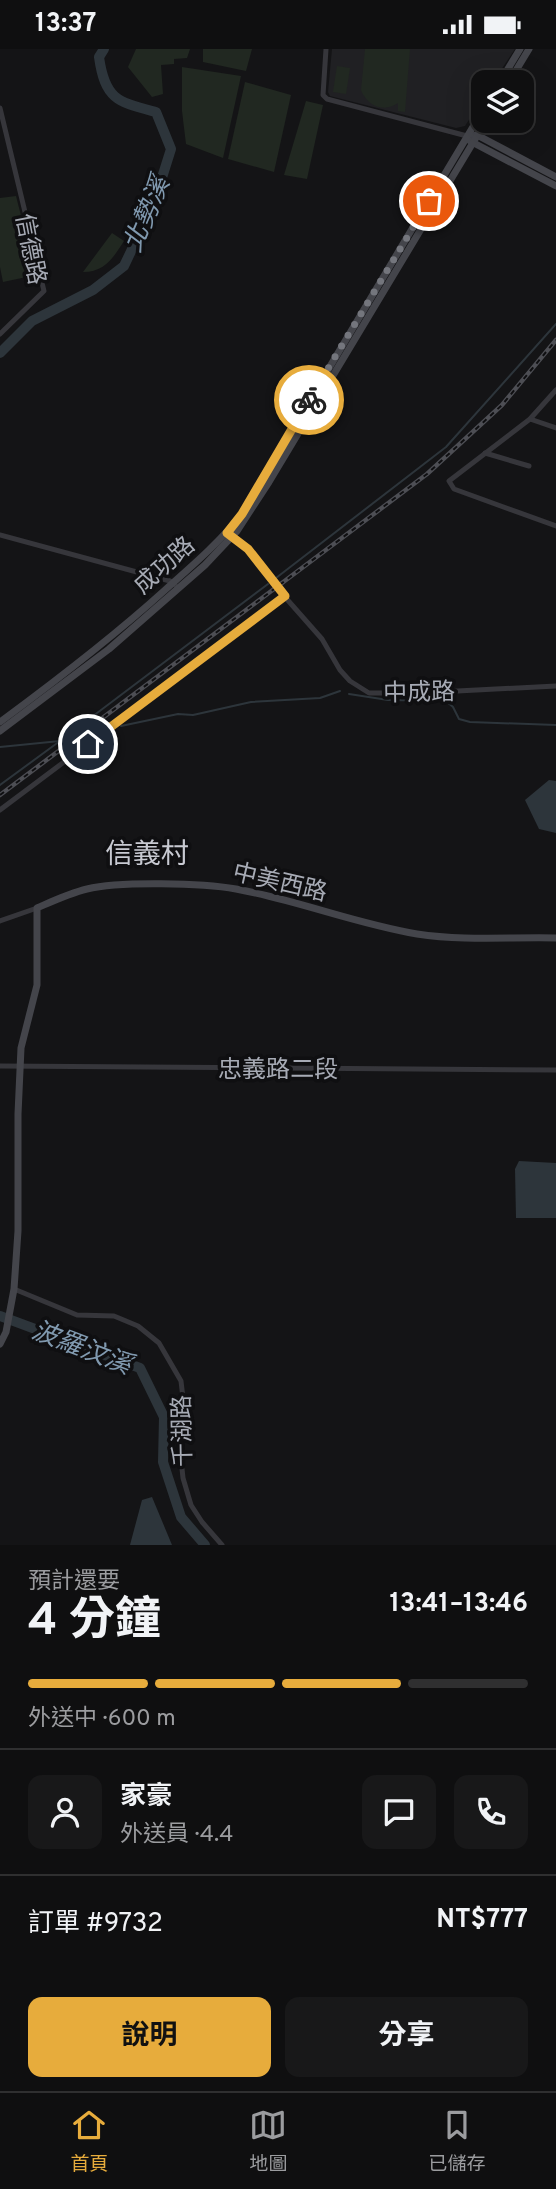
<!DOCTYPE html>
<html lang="zh-TW">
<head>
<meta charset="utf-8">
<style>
  :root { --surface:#0f0f10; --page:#181819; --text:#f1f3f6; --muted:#9b9c9f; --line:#2f2f30; --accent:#e7ac3c }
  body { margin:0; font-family:Overpass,"Noto Sans TC",sans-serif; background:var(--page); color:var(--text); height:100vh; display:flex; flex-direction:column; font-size:26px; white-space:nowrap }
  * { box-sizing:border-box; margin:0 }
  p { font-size:23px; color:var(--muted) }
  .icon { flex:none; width:38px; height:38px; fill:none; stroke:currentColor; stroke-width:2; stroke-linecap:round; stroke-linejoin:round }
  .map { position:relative; height:1496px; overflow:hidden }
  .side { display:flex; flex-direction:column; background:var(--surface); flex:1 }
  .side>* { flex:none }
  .fabs { position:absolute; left:471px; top:21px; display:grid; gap:14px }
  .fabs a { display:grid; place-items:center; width:63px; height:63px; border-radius:14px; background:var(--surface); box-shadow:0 7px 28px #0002,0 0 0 2px var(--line); font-size:35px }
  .pin { position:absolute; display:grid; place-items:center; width:60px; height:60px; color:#fff; margin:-30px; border:4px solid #fff; border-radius:50%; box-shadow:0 2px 7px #0007 }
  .courier { position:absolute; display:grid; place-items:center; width:70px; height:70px; margin:-35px; border:5px solid #e7ac3c; border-radius:50%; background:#fff; color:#222; box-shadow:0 2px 9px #0007 }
  .headline em { font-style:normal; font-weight:700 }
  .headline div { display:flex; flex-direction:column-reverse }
  .headline { display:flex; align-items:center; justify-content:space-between; height:119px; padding:0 28px }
  h1 { font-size:46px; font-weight:700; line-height:52px }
  .bar { display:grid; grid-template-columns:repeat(4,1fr); gap:10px 7px; align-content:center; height:84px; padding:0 28px }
  .bar i { height:9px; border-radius:5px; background:var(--line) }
  .bar .on { background:var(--accent) }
  .bar p { grid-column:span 4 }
  .line { display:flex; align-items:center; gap:18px; padding:0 28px; border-top:2px solid var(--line) }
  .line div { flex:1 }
  .round { display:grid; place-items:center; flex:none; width:74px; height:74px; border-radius:14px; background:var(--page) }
  .button { display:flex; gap:14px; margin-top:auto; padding:14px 28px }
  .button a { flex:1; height:80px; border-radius:14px; background:var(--accent); color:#111; font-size:28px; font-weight:700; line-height:80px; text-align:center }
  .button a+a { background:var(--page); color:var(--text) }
  .status { display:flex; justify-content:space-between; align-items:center; height:49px; padding:0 35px; background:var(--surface); direction:ltr }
  .status svg { height:19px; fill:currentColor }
  .dock { display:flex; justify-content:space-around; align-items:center; height:98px; border-top:2px solid var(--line); background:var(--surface); font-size:19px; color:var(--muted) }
  .dock a { display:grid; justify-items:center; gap:4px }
  .dock .on { color:var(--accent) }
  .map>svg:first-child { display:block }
  .built { fill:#202023 }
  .green { fill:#212821 }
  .water { fill:#2d353b }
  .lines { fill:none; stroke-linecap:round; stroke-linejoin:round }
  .stream { stroke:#2d353b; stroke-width:2 }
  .river { stroke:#2d353b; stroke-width:10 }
  .street { stroke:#36363b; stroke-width:5 }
  .secondary { stroke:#44454b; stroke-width:7 }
  .rail-casing { stroke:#4d4e54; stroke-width:4.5 }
  .rail { stroke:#0f0f11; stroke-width:2; stroke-dasharray:5; stroke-linecap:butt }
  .done { stroke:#74767d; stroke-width:7; stroke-dasharray:0 12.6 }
  .route { stroke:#e7ac3c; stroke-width:9 }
  .labels { text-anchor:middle; stroke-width:7; stroke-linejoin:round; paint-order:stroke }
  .street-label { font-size:24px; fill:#a7abb5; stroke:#0f0f11 }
  .water-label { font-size:26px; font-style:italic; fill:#8099af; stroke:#0f0f11 }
  .quarter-label { font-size:28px; fill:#c8cad2; stroke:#0f0f11 }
</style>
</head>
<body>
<div class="status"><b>13:37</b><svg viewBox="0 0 49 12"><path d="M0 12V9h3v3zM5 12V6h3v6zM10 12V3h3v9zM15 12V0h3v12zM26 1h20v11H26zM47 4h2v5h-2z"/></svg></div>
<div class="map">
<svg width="556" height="1496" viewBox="0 0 556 1496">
  <rect width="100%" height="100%" fill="#141416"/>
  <polygon class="built" points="332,0 515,0 493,33 483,33 483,49 465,77 456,79 330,47 328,43"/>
  <g class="green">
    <polygon points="136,0 190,0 187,9 174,10 174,15 161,16 163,45 152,48 128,18"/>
    <polygon points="203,0 252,0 246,22 203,13"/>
    <path d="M365,0H410L405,63L398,62V54C384,64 367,57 361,41Z"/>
    <polygon points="337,17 350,19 346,45 333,43"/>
    <polygon points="182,18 241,27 223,109 186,95 182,62"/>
    <polygon points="245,33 291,46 274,123 228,110"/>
    <polygon points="306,52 323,56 307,130 284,126"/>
    <polygon points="16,147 36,226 3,233 0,218 0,149"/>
    <path d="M112,184L124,192C113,209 105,223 83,223Z"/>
  </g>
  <g class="water">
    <polygon points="549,731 556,732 556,784 539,780 525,751"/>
    <polygon points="519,1112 556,1114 556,1169 516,1169 515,1120"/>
    <polygon points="152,1448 172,1496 130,1496 142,1451"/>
  </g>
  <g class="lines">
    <g class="stream">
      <polyline points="276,529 446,398 556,275"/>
      <polyline points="349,645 388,651 446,652 453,658 459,670 470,673 556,676"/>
      <polyline points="121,677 178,665 193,666 251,653 320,649 340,642"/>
      <polyline points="0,698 60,692 268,535"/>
      <polyline points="0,736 60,692"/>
    </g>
    <g class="river">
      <path d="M0,304L32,272L93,241L124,217L154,154L171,100L156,63C118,53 105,51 99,8L104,0"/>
      <polyline points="0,1267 140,1319 164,1368 163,1413 181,1468 205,1496"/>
    </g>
    <g class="street">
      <polyline points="326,0 323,46 327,50 467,87"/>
      <polyline points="0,59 44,242 0,285"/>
      <polyline points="556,341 530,370 449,432 454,440 556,477"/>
      <polyline points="530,370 556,379"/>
      <polyline points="485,404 529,417"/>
      <polyline points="0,486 170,532 175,536"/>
      <polyline points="230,487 248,500 277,539 322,590 340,621 350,632 369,644 419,644 556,637"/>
      <polyline points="0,761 285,547"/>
      <polyline points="0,872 37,859"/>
      <polyline points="0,1017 556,1021"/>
      <polyline points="14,1240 77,1266 114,1267 138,1277 159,1294 181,1332 183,1349 180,1401 183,1429 191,1456 202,1473 222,1496"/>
    </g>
    <g class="secondary">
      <polyline points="500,33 520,0"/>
      <polyline points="509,33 529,0"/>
      <polyline points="473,87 477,86 556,128"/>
      <polyline points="470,92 556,137"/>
      <path d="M0,673C57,631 112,589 165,541C192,517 219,494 242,465L483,61"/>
      <polyline points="0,682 109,600 205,516 237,482 269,433 486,72"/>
      <path d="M0,1295L6,1283L14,1240L18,1182V1065L21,999L37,936V859C53,852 70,844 87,840C119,832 203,834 236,840C297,851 356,875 417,885C463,892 510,888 556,889"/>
    </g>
    <g class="rail-casing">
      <polyline id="rail" points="0,746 427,425 502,356 556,291"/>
    </g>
    <use href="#rail" class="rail"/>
  </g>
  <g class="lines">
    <polyline class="done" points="309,351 429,152"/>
    <polyline class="route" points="88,695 285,547 248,500 227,484 242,465 309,351"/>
  </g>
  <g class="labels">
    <g class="street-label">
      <text transform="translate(31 200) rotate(79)" y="8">信德路</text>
      <text transform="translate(164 516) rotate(-42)" y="8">成功路</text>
      <text transform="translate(419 643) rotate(-1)" y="8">中成路</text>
      <text transform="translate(280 833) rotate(13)" y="8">中美西路</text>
      <text x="278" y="1028">忠義路二段</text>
      <text transform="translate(182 1382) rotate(-91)" y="8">千湖路</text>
    </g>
    <g class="water-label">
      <text transform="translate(146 165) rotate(-67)" y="9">北勢溪</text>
      <text transform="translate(82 1298) rotate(21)" y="9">波羅汶溪</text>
    </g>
    <g class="quarter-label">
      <text x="147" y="814">信義村</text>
    </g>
  </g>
</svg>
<div class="fabs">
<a><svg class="icon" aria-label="layers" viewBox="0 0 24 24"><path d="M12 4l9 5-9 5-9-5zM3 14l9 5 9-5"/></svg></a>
</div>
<div class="pin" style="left:429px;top:152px;background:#ea580c"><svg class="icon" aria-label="bag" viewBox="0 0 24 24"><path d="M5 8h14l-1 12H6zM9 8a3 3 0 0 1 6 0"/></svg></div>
<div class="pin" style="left:88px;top:695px;background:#1f2937"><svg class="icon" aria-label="home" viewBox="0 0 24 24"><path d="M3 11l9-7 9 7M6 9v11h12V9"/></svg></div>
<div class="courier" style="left:309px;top:351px"><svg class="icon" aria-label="bike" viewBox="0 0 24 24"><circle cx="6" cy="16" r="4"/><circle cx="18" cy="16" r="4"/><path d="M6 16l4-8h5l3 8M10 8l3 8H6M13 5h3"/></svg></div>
</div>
<section class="side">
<div class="headline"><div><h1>4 分鐘</h1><p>預計還要</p></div><em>13:41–13:46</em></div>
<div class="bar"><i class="on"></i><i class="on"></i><i class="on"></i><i></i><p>外送中 · 600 m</p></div>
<div class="line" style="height:126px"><a class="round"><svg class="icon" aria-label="person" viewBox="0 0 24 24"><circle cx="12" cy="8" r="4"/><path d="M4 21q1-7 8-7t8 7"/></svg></a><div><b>家豪</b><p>外送員 · 4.4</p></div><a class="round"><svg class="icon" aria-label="chat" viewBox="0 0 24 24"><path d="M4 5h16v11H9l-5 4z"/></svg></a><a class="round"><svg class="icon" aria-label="phone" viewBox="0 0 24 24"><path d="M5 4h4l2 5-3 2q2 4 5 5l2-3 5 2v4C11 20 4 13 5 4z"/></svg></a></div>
<div class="line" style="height:91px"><div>訂單 #9732</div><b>NT$777</b></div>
<div class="button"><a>說明</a><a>分享</a></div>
</section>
<nav class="dock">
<a class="on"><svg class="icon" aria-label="home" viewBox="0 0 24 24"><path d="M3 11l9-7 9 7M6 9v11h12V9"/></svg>首頁</a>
<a><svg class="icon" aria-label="map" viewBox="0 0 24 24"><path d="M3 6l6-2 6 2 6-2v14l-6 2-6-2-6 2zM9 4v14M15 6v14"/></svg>地圖</a>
<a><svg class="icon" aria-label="saved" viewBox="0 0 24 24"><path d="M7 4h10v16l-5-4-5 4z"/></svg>已儲存</a>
</nav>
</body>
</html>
